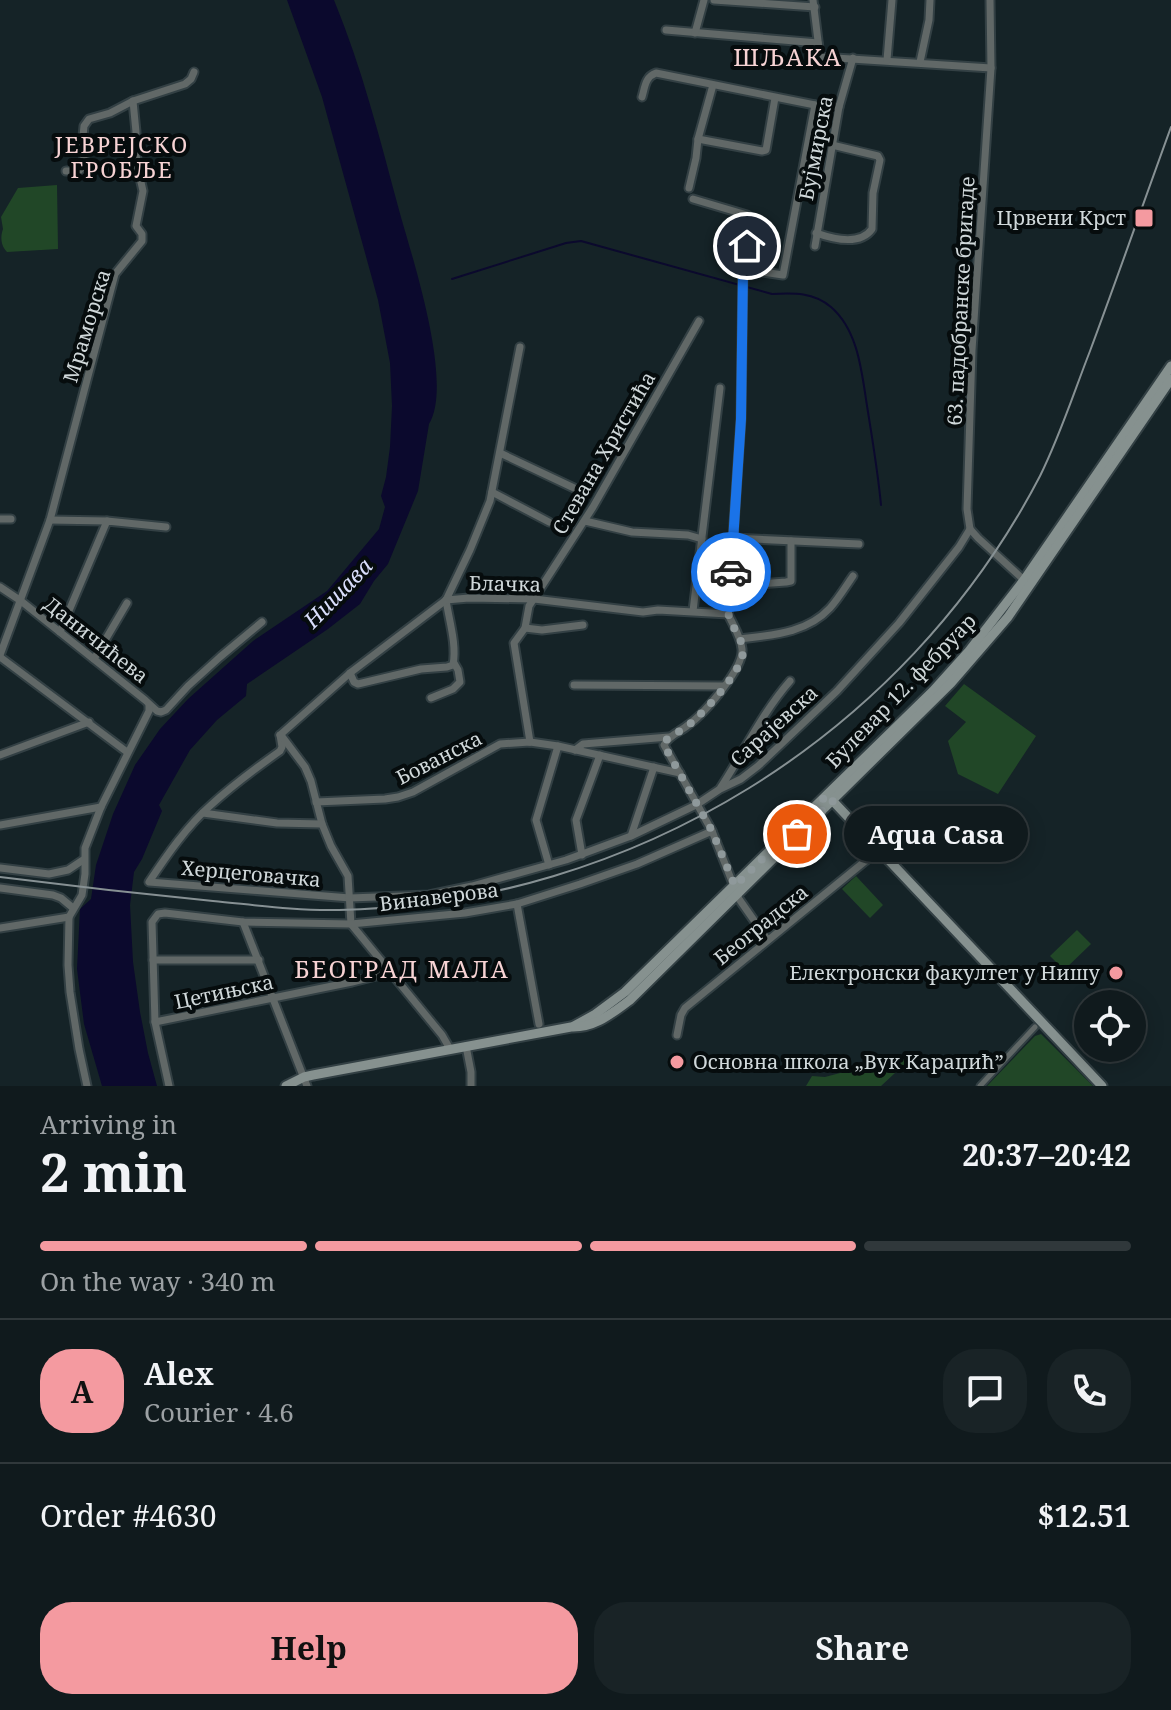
<!DOCTYPE html>
<html lang="en">
<head>
<meta charset="utf-8">
<style>
  :root { --surface:#101a1d; --page:#192326; --text:#f1f3f6; --muted:#9ca1a4; --line:#30383b; --accent:#f49aa0 }
  body { margin:0; font-family:"Noto Serif",serif; background:var(--page); color:var(--text); height:100vh; display:flex; flex-direction:column; font-size:30px; white-space:nowrap }
  * { box-sizing:border-box; margin:0 }
  p { font-size:26px; color:var(--muted) }
  .icon { flex:none; width:44px; height:44px; fill:none; stroke:currentColor; stroke-width:2; stroke-linecap:round; stroke-linejoin:round }
  .map { position:relative; height:1086px; overflow:hidden }
  .side { display:flex; flex-direction:column; background:var(--surface); flex:1 }
  .side>* { flex:none }
  .tools { position:absolute; left:1074px; top:990px; display:grid; gap:16px }
  .tools a { display:grid; place-items:center; width:72px; height:72px; border-radius:50%; background:var(--surface); box-shadow:0 4px 20px #0003,0 0 0 2px var(--line); font-size:40px }
  .pin { position:absolute; display:grid; place-items:center; width:68px; height:68px; color:#fff; margin:-34px; border:4px solid #fff; border-radius:50%; box-shadow:0 2px 8px #0007 }
  .courier { position:absolute; display:grid; place-items:center; width:80px; height:80px; margin:-40px; border:6px solid #1a73e8; border-radius:50%; background:#fff; color:#222; box-shadow:0 2px 10px #0007 }
  .bubble { position:absolute; height:56px; border-radius:28px; background:var(--surface); box-shadow:0 4px 20px #0003,0 0 0 2px var(--line); font-size:26px; font-weight:700; line-height:56px; text-align:center }
  .overview em { font-style:normal; font-weight:700 }
  .overview div { display:flex; flex-direction:column-reverse }
  .overview { display:flex; align-items:center; justify-content:space-between; height:136px; padding:0 40px }
  h1 { font-size:52px; font-weight:700; line-height:60px }
  .bar { display:grid; grid-template-columns:repeat(4,1fr); gap:12px 8px; align-content:center; height:96px; padding:0 40px }
  .bar i { height:10px; border-radius:6px; background:var(--line) }
  .bar .active { background:var(--accent) }
  .bar p { grid-column:span 4 }
  .line { display:flex; align-items:center; gap:20px; padding:0 40px; border-top:2px solid var(--line) }
  .line div { flex:1 }
  .round { display:grid; place-items:center; flex:none; width:84px; height:84px; border-radius:32px; background:var(--page) }
  .cta { display:flex; gap:16px; margin-top:auto; padding:16px 40px }
  .cta a { flex:1; height:92px; border-radius:32px; background:var(--accent); color:#111; font-size:32px; font-weight:700; line-height:92px; text-align:center }
  .cta a+a { background:var(--page); color:var(--text) }
  .map>svg:first-child { display:block }
  .green { fill:#214727 }
  .water { fill:#0b092d }
  .lines { fill:none; stroke-linecap:round; stroke-linejoin:round }
  .stream { stroke:#0b092d; stroke-width:2 }
  .pedestrian-casing { stroke:#334044; stroke-width:9 }
  .minor-casing { stroke:#334044; stroke-width:11 }
  .secondary-casing { stroke:#334044; stroke-width:13 }
  .pedestrian { stroke:#616867; stroke-width:5 }
  .minor { stroke:#616867; stroke-width:7 }
  .secondary { stroke:#86918f; stroke-width:9 }
  .rail { stroke:#879194; stroke-width:2 }
  .done { stroke:#8f999b; stroke-width:8; stroke-dasharray:0 14.4 }
  .route { stroke:#1a73e8; stroke-width:10 }
  .poi-dot { fill:#f49aa0; stroke:#060c0d; stroke-width:3 }
  .labels { text-anchor:middle; stroke-width:8; stroke-linejoin:round; paint-order:stroke }
  .street-label { font-size:20px; fill:#d0d8da; stroke:#060c0d }
  .poi-label { font-size:20px; fill:#d0d8da; stroke:#060c0d; text-anchor:end }
  .neighbourhood-label { font-size:22px; letter-spacing:2px; fill:#f7d3d4; stroke:#060c0d }
  .water-label { font-size:22px; font-style:italic; fill:#dadffc; stroke:#060c0d }
  .quarter-label { font-size:24px; letter-spacing:2px; fill:#f7d3d4; stroke:#060c0d }
</style>
</head>
<body>
<div class="map">
<svg width="1171" height="1086" viewBox="0 0 1171 1086">
  <rect width="100%" height="100%" fill="#152327"/>
  <g class="green">
    <path d="M57,185L58,249L7,252C1,246 0,237 3,229L1,217L18,188Z"/>
    <polygon points="964,684 1036,736 998,794 958,774 948,741 966,722 945,706"/>
    <polygon points="856,876 883,905 870,918 842,889"/>
    <polygon points="1077,930 1091,944 1064,970 1050,956"/>
    <polygon points="1041,1034 1093,1086 987,1086 1035,1036"/>
    <polygon points="916,1051 923,1057 895,1073 881,1086 806,1086 812,1076 825,1077 840,1073 850,1073 861,1068 898,1063"/>
  </g>
  <path class="water" d="M287,0H334C362,68 380,139 399,210C412,257 454,383 429,424L418,491L388,564L374,581L360,604L328,629L247,684L246,696L217,720L190,750L159,805L162,811L142,859L134,872L130,905L133,962L140,1012L148,1053L157,1086H102L84,1024L77,969L80,909L91,899L96,865L113,814L135,765L160,729L188,699L253,641L327,591L379,529L385,507L381,496L386,477L390,447L392,406L390,363L378,300L322,97Z"/>
  <g class="lines">
    <path class="stream" d="M452,279L566,243L581,241L772,294C794,293 813,292 831,307C860,332 862,377 868,412C873,443 878,473 881,505"/>
    <g class="pedestrian-casing">
      <polyline id="pedestrian" points="980,1086 1035,1027"/>
    </g>
    <g class="minor-casing">
      <g id="minor">
        <polyline points="714,0 815,7"/>
        <polyline points="813,0 820,57 991,68"/>
        <polyline points="990,0 991,68 972,350 967,509 970,529 978,538 1025,581"/>
        <polyline points="666,30 818,43"/>
        <polyline points="695,33 704,0"/>
        <polyline points="887,60 892,0"/>
        <polyline points="920,62 929,20 930,0"/>
        <path d="M642,97C645,87 645,77 656,73L815,105L839,107"/>
        <polyline points="698,139 762,151 766,150 775,98"/>
        <polyline points="66,171 79,171 85,164 82,146 84,126 89,119 110,113 133,101 185,84 191,79 194,72"/>
        <polyline points="689,188 696,158 698,139 713,85"/>
        <polyline points="693,199 747,215 750,218 751,222 743,269 741,419 728,614"/>
        <path d="M816,233C833,239 860,246 872,229L873,193L880,160L878,156L832,145"/>
        <polyline points="815,246 839,107 853,58"/>
        <polyline points="743,269 783,275 815,105"/>
        <polyline points="500,453 574,488"/>
        <polyline points="492,492 549,522"/>
        <polyline points="0,519 11,519"/>
        <polyline points="50,520 107,521"/>
        <polyline points="585,521 632,532 688,535 702,539"/>
        <polyline points="733,538 859,544"/>
        <polyline points="730,586 786,582 791,581 791,541"/>
        <polyline points="0,587 21,601 145,700 157,711 161,712 166,710 188,686 220,657 262,622"/>
        <polyline points="446,600 470,550 490,501 520,347"/>
        <polyline points="693,611 720,388"/>
        <path d="M728,614C733,625 741,637 742,649C744,668 704,714 688,725C680,732 669,735 664,745L712,831L739,899L767,939"/>
        <polyline points="525,628 542,630 583,625"/>
        <polyline points="60,632 107,521 166,527"/>
        <path d="M740,639C773,635 807,633 830,608C839,598 846,586 853,576"/>
        <polyline points="0,655 50,520 115,274 142,241 142,234 136,226 143,191 138,169 138,162 134,150 136,132 133,101"/>
        <polyline points="0,657 127,752"/>
        <polyline points="94,659 127,603"/>
        <path d="M350,673L354,682L358,684L421,669L447,667L453,665C457,645 449,620 446,600"/>
        <polyline points="574,685 723,686"/>
        <polyline points="431,698 453,689 460,682 458,670 454,663"/>
        <path d="M280,735L282,747L280,751C256,768 233,785 211,805C187,826 167,855 149,882L350,898L429,895L472,886L566,860L631,836L696,805L720,789L741,779L758,766L837,691L899,623L959,547L970,529"/>
        <polyline points="280,735 350,673 446,600 469,598 534,599 643,612 658,610 728,614"/>
        <polyline points="281,735 305,767 311,781 322,824 331,846 348,876 351,924 442,1035 450,1049"/>
        <polyline points="530,742 514,643 525,628 529,606 593,507 699,321"/>
        <polyline points="575,750 583,744 669,737"/>
        <polyline points="0,755 89,722"/>
        <path d="M721,787C744,752 762,713 790,681"/>
        <polyline points="316,802 385,799 398,797 413,792 500,744 530,742 558,746 680,773"/>
        <polyline points="203,813 277,823 322,824"/>
        <polyline points="0,825 101,807"/>
        <polyline points="631,836 654,767"/>
        <polyline points="582,855 576,820 600,755"/>
        <polyline points="549,865 536,820 558,746"/>
        <polyline points="0,868 49,874 68,870 83,860"/>
        <polyline points="0,888 53,895 61,898 73,908"/>
        <polyline points="517,904 539,1024"/>
        <polyline points="243,922 307,1086"/>
        <polyline points="0,928 69,917"/>
        <polyline points="153,960 259,960"/>
        <polyline points="155,1022 352,982 392,972"/>
        <polyline points="677,1035 681,1015 685,1008 880,849"/>
        <polyline points="466,1046 471,1072 471,1086"/>
        <polyline points="87,1086 79,1049 70,992 68,965 69,917 82,895 85,874 85,848 101,807 149,711 149,705"/>
        <polyline points="169,1086 155,1022 152,922 158,914 165,913 243,922 351,924 465,913 517,904 580,884 637,864 712,831"/>
      </g>
    </g>
    <g class="secondary-casing">
      <g id="secondary">
        <polyline points="830,798 1102,1086"/>
        <polyline points="574,1026 594,1015 625,992 933,691 969,651 1024,580 1171,366"/>
        <path d="M286,1086L304,1077L313,1075L571,1027C595,1028 612,1013 630,1000L951,683L1008,617L1171,379"/>
      </g>
    </g>
    <use href="#pedestrian" class="pedestrian"/>
    <use href="#minor" class="minor"/>
    <use href="#secondary" class="secondary"/>
    <path class="rail" d="M0,877C71,886 142,894 213,901C255,905 297,911 339,910C632,904 905,736 1040,476C1060,436 1074,392 1090,351C1118,276 1144,201 1171,127"/>
  </g>
  <g class="lines">
    <path class="done" d="M731,572C730,585 725,603 729,616C732,628 742,637 743,651C743,670 707,709 692,722C685,729 674,734 666,740L665,747L712,831L735,886L827,795L833,801L797,834"/>
    <polyline class="route" points="731,572 741,419 743,269 747,246"/>
  </g>
  <g class="poi-dot">
    <rect x="1134" y="208" width="20" height="20" rx="4"/>
    <circle cx="1116" cy="973" r="8"/>
    <circle cx="677" cy="1062" r="8"/>
  </g>
  <g class="labels">
    <g class="street-label">
      <text transform="translate(816 148) rotate(-79)" y="7">Бујмирска</text>
      <text transform="translate(961 301) rotate(-87)" y="7">63. падобранске бригаде</text>
      <text transform="translate(87 326) rotate(-73)" y="7">Мраморска</text>
      <text transform="translate(604 453) rotate(-60)" y="7">Стевана Христића</text>
      <text transform="translate(505 584) rotate(1)" y="7">Блачка</text>
      <text transform="translate(96 640) rotate(38)" y="7">Даничићева</text>
      <text transform="translate(901 691) rotate(-46)" y="7">Булевар 12. фебруар</text>
      <text transform="translate(774 726) rotate(-42)" y="7">Сарајевска</text>
      <text transform="translate(439 758) rotate(-27)" y="7">Бованска</text>
      <text transform="translate(251 874) rotate(5)" y="7">Херцеговачка</text>
      <text transform="translate(439 897) rotate(-7)" y="7">Винаверова</text>
      <text transform="translate(761 925) rotate(-39)" y="7">Београдска</text>
      <text transform="translate(224 992) rotate(-12)" y="7">Цетињска</text>
    </g>
    <g class="poi-label">
      <text x="1126" y="225">Црвени Крст</text>
      <text x="1100" y="980">Електронски факултет у Нишу</text>
      <text x="693" y="1069" text-anchor="start">Основна школа „Вук Караџић”</text>
    </g>
    <g class="neighbourhood-label">
      <text x="122" y="153">ЈЕВРЕЈСКО<tspan x="122" dy="25">ГРОБЉЕ</tspan></text>
    </g>
    <g class="water-label">
      <text transform="translate(338 593) rotate(-46)" y="8">Нишава</text>
    </g>
    <g class="quarter-label">
      <text x="788" y="66">ШЉАКА</text>
      <text x="402" y="978">БЕОГРАД МАЛА</text>
    </g>
  </g>
</svg>
<div class="tools">
<a><svg class="icon" aria-label="locate" viewBox="0 0 24 24"><circle cx="12" cy="12" r="6"/><path d="M12 2v4M12 18v4M2 12h4M18 12h4"/></svg></a>
</div>
<div class="pin" style="left:797px;top:834px;background:#ea580c"><svg class="icon" aria-label="bag" viewBox="0 0 24 24"><path d="M5 8h14l-1 12H6zM9 8a3 3 0 0 1 6 0"/></svg></div>
<div class="pin" style="left:747px;top:246px;background:#1f2937"><svg class="icon" aria-label="home" viewBox="0 0 24 24"><path d="M3 11l9-7 9 7M6 9v11h12V9"/></svg></div>
<div class="courier" style="left:731px;top:572px"><svg class="icon" aria-label="car" viewBox="0 0 24 24"><path d="M5 17H2v-5l4-1 3-4h7l3 4 3 1v5h-3M9 17h6M6 11h13"/><circle cx="7" cy="17" r="2"/><circle cx="17" cy="17" r="2"/></svg></div>
<div class="bubble" style="left:844px;top:806px;width:184px">Aqua Casa</div>
</div>
<section class="side">
<div class="overview"><div><h1>2 min</h1><p>Arriving in</p></div><em>20:37–20:42</em></div>
<div class="bar"><i class="active"></i><i class="active"></i><i class="active"></i><i></i><p>On the way · 340 m</p></div>
<div class="line" style="height:144px"><b class="round" style="background:var(--accent);color:#111">A</b><div><b>Alex</b><p>Courier · 4.6</p></div><a class="round"><svg class="icon" aria-label="chat" viewBox="0 0 24 24"><path d="M4 5h16v11H9l-5 4z"/></svg></a><a class="round"><svg class="icon" aria-label="phone" viewBox="0 0 24 24"><path d="M5 4h4l2 5-3 2q2 4 5 5l2-3 5 2v4C11 20 4 13 5 4z"/></svg></a></div>
<div class="line" style="height:104px"><div>Order #4630</div><b>$12.51</b></div>
<div class="cta"><a>Help</a><a>Share</a></div>
</section>
</body>
</html>
